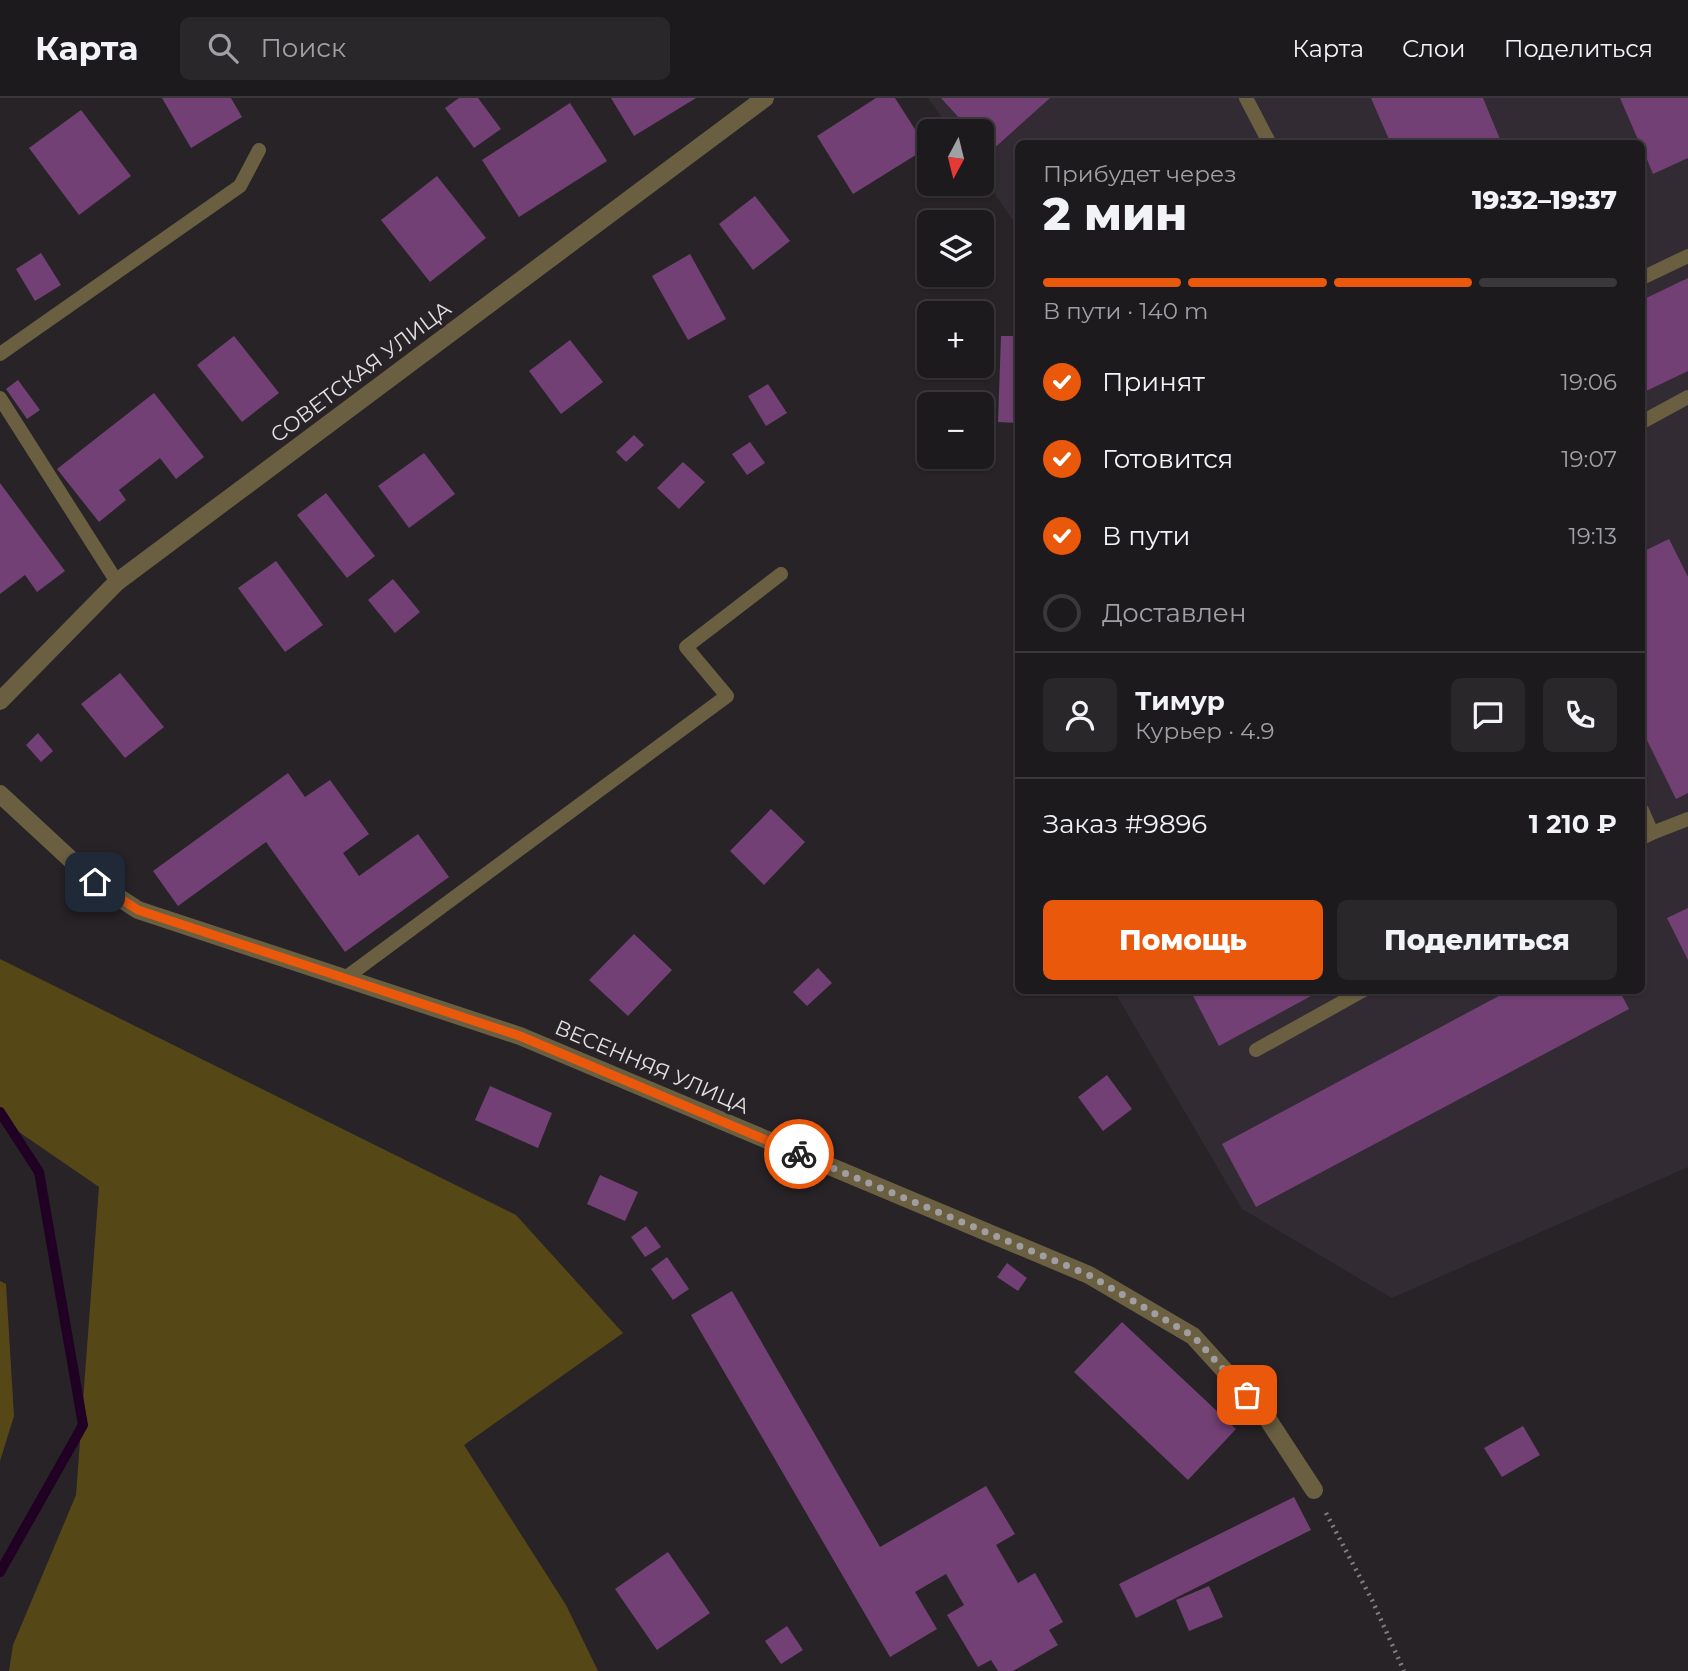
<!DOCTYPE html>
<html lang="ru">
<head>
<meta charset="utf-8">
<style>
  :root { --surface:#1d1a1d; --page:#2a272a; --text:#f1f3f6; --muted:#a0a1a4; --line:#3b383b; --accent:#ea580c }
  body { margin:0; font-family:Montserrat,sans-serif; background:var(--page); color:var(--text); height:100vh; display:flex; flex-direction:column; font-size:26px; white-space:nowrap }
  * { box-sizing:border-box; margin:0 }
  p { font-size:23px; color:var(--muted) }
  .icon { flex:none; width:38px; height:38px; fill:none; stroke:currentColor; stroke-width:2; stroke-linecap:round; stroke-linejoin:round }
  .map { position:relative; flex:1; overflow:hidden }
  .details { position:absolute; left:1015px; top:42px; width:630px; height:854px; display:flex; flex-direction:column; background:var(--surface); border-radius:10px; box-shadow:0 2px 5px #0004,0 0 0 2px var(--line) }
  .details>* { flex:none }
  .needle { width:46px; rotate:187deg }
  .fabs { position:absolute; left:917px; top:21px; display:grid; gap:14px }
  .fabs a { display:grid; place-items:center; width:77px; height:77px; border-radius:10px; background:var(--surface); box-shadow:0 2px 5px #0004,0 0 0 2px var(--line); font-size:35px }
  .pin { position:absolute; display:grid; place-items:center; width:60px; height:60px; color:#fff; margin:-30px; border-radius:14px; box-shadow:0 4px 10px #0006 }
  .courier { position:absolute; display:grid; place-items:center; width:70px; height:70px; margin:-35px; border:5px solid #ea580c; border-radius:50%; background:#fff; color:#222; box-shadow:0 2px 9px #0007 }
  .headline em { font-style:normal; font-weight:800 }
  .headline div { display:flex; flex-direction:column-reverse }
  .headline { display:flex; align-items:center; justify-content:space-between; height:119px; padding:0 28px }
  h1 { font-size:46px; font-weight:800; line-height:52px }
  .bar { display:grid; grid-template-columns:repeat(4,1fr); gap:10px 7px; align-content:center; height:84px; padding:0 28px }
  .bar i { height:9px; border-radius:5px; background:var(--line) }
  .bar .on { background:var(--accent) }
  .bar p { grid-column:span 4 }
  .line { display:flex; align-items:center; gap:18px; padding:0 28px; border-top:2px solid var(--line) }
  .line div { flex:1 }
  .round { display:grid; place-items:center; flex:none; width:74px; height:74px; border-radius:10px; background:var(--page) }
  ol { padding:0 28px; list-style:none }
  li { display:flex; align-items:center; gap:21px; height:77px }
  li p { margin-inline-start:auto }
  li .icon { padding:7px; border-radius:50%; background:var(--accent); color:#fff; stroke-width:4 }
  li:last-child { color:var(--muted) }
  li i { width:38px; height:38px; border:4px solid var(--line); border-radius:50% }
  .cta { display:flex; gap:14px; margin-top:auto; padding:14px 28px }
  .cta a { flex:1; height:80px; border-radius:10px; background:var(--accent); color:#fff; font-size:28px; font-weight:800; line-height:80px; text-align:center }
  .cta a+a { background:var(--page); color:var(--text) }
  header { display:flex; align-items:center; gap:42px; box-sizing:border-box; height:98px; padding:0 35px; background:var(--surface); border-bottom:2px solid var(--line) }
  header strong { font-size:33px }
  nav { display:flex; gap:38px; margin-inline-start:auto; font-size:24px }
  .search { width:490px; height:63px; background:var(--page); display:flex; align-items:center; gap:18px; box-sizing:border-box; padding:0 24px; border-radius:10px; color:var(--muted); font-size:26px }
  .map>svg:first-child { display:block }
  .built { fill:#332b34 }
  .green { fill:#564717 }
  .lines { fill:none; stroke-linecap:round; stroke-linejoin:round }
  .stream { stroke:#200023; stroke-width:10 }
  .building { fill:#734076 }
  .path { stroke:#807c80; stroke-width:4.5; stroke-dasharray:2 5; stroke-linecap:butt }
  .lane { stroke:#6a5f41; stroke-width:14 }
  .street { stroke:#6a5f41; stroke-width:18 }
  .done { stroke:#a19ea1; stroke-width:7; stroke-dasharray:0 12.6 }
  .route { stroke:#ea580c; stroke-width:9 }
  .labels { text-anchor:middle; stroke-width:7; stroke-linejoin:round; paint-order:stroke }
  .street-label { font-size:21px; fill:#e3e0e3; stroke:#272327 }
</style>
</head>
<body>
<header>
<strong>Карта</strong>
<div class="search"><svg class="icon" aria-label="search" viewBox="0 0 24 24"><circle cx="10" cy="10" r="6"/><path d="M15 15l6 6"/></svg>Поиск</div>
<nav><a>Карта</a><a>Слои</a><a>Поделиться</a></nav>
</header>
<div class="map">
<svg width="1688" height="1573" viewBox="0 0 1688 1573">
  <rect width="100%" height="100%" fill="#272327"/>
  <polygon class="built" points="928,0 1688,0 1688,1069 1392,1200 1242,1111 1114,893 1642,892 1642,46 1018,46 1018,130 982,77 982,33 951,33"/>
  <g class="green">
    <polygon points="0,861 516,1117 623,1235 464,1347 566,1507 598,1573 9,1573 13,1547 76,1397 99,1089 0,1021"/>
    <polygon points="0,1183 6,1186 14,1318 0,1363"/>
  </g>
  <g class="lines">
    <polyline class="stream" points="0,1014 39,1074 83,1327 0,1474"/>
  </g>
  <g class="building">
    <polygon points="162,0 231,0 242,19 191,50"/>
    <polygon points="459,0 478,0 501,31 474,50 445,10"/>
    <polygon points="611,0 696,0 634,38"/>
    <polygon points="876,0 895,0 927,50 853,96 817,38"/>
    <polygon points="941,0 1050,0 990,54 982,45 982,33 971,33"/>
    <polygon points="1371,0 1483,0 1502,46 1391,46"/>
    <polygon points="1620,0 1688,0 1688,60 1653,76 1642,49 1642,46 1640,46"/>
    <polygon points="570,5 607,63 519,119 482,62"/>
    <polygon points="81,12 131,78 79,117 29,50"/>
    <polygon points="437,78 486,140 430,184 381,122"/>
    <polygon points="755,98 790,143 753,172 719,126"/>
    <polygon points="41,155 61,187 35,203 16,171"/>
    <polygon points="690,156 726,221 688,242 652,178"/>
    <polygon points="1688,180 1688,273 1642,295 1642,202"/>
    <polygon points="234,238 279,295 242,324 197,267"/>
    <polygon points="1001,238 1018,238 1018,325 998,324"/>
    <polygon points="570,242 603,284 561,316 529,273"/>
    <polygon points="18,282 40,312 27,321 6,291"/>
    <polygon points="768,286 787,315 766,328 748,298"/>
    <polygon points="154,295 204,359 176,381 160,360 119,392 126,402 99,424 57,371"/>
    <polygon points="634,337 644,347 626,364 616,354"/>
    <polygon points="750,344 765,365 747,377 732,356"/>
    <polygon points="424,355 455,396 409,430 378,388"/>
    <polygon points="683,364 705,384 679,411 657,390"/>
    <polygon points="0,385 65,473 37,494 25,477 0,496"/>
    <polygon points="326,395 375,458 347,480 297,417"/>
    <polygon points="1669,441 1688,479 1688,695 1676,701 1642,632 1642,454"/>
    <polygon points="276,463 323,527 285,554 238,490"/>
    <polygon points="393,481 420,514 395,535 368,502"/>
    <polygon points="120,575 164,629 125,660 81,606"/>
    <polygon points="38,635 53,653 41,664 26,647"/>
    <polygon points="288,675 305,699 330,682 369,736 343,755 359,778 418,736 449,779 345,854 266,744 178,808 153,773"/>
    <polygon points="771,711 805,744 764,787 730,753"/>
    <polygon points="1688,810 1688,862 1667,820"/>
    <polygon points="634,836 672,872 628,918 589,882"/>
    <polygon points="818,870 832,885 807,908 793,894"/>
    <polygon points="1190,892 1322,892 1219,948"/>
    <polygon points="1510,892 1619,892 1629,911 1256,1109 1222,1046"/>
    <polygon points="1107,977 1132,1011 1103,1033 1078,999"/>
    <polygon points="490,988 552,1015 538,1050 475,1022"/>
    <polygon points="600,1077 638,1094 625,1123 587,1106"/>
    <polygon points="646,1128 661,1149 645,1159 631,1139"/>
    <polygon points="667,1159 689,1191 673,1202 651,1171"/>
    <polygon points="1007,1165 1027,1180 1018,1193 997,1179"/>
    <polygon points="732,1193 880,1449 986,1388 1015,1436 996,1447 1018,1485 1035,1475 1063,1524 1049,1532 1058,1547 1013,1573 998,1573 991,1562 978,1569 947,1517 964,1507 946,1476 915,1494 937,1531 890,1559 691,1217"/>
    <polygon points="1122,1224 1236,1331 1188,1382 1074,1274"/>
    <polygon points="1523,1328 1540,1357 1502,1379 1484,1350"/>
    <polygon points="1294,1399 1311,1432 1136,1520 1119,1486"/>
    <polygon points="668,1454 710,1515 657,1552 615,1491"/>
    <polygon points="1209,1488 1223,1519 1189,1533 1176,1502"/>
    <polygon points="787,1528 803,1552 781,1566 765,1543"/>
  </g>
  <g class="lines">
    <polyline class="path" points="1326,1415 1372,1502 1404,1573"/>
    <g class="lane">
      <polyline points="1246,0 1270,46"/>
      <polyline points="1642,180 1688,158"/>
      <polyline points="0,256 240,88 259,52"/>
      <polyline points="0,300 117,484"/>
      <polyline points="1642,324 1688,299"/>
      <polyline points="1642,712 1652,735 1642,740"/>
      <polyline points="1652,735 1688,721"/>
      <polyline points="344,881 727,598 686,549 781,476"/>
      <polyline points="1256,952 1364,892"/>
    </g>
    <g class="street">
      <polyline points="0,603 117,484 765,0"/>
      <polyline points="0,696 95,784 138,812 520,938 1089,1177 1193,1238 1265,1317 1314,1392"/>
    </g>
  </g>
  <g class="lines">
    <polyline class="done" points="799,1056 1089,1177 1193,1238 1247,1297"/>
    <polyline class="route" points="95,784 138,812 520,938 799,1056"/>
  </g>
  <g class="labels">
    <g class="street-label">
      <text transform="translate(361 274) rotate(-37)" y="7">СОВЕТСКАЯ УЛИЦА</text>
      <text transform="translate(652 969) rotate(23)" y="7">ВЕСЕННЯЯ УЛИЦА</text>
    </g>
  </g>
</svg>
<div class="fabs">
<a><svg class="needle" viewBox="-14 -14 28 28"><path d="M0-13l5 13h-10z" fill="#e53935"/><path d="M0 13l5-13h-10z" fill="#a0a1a4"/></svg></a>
<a><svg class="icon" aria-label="layers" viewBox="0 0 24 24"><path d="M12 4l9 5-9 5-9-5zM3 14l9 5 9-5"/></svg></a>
<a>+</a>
<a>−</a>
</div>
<div class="pin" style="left:1247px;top:1297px;background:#ea580c"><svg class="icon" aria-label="bag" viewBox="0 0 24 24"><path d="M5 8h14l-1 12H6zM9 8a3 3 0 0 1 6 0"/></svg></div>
<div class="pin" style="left:95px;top:784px;background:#1f2937"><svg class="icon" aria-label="home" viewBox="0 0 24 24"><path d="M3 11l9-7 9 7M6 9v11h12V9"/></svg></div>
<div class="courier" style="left:799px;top:1056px"><svg class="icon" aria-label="bike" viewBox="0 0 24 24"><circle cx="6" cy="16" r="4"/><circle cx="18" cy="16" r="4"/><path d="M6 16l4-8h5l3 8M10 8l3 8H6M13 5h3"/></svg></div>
<section class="details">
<div class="headline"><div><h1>2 мин</h1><p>Прибудет через</p></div><em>19:32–19:37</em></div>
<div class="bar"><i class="on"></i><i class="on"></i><i class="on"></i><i></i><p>В пути · 140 m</p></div>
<ol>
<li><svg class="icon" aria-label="check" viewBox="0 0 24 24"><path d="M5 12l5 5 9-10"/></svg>Принят<p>19:06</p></li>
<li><svg class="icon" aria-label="check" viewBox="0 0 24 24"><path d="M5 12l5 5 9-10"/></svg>Готовится<p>19:07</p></li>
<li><svg class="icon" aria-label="check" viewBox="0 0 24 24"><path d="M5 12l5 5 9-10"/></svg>В пути<p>19:13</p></li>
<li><i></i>Доставлен</li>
</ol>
<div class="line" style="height:126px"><a class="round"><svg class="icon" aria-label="person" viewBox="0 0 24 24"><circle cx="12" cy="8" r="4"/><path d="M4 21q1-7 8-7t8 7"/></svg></a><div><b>Тимур</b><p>Курьер · 4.9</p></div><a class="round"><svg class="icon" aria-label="chat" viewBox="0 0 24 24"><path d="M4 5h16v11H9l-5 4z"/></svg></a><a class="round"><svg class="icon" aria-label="phone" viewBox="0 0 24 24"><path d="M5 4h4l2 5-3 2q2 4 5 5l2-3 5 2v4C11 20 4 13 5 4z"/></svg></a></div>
<div class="line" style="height:91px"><div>Заказ #9896</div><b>1 210 ₽</b></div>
<div class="cta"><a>Помощь</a><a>Поделиться</a></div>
</section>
</div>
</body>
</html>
